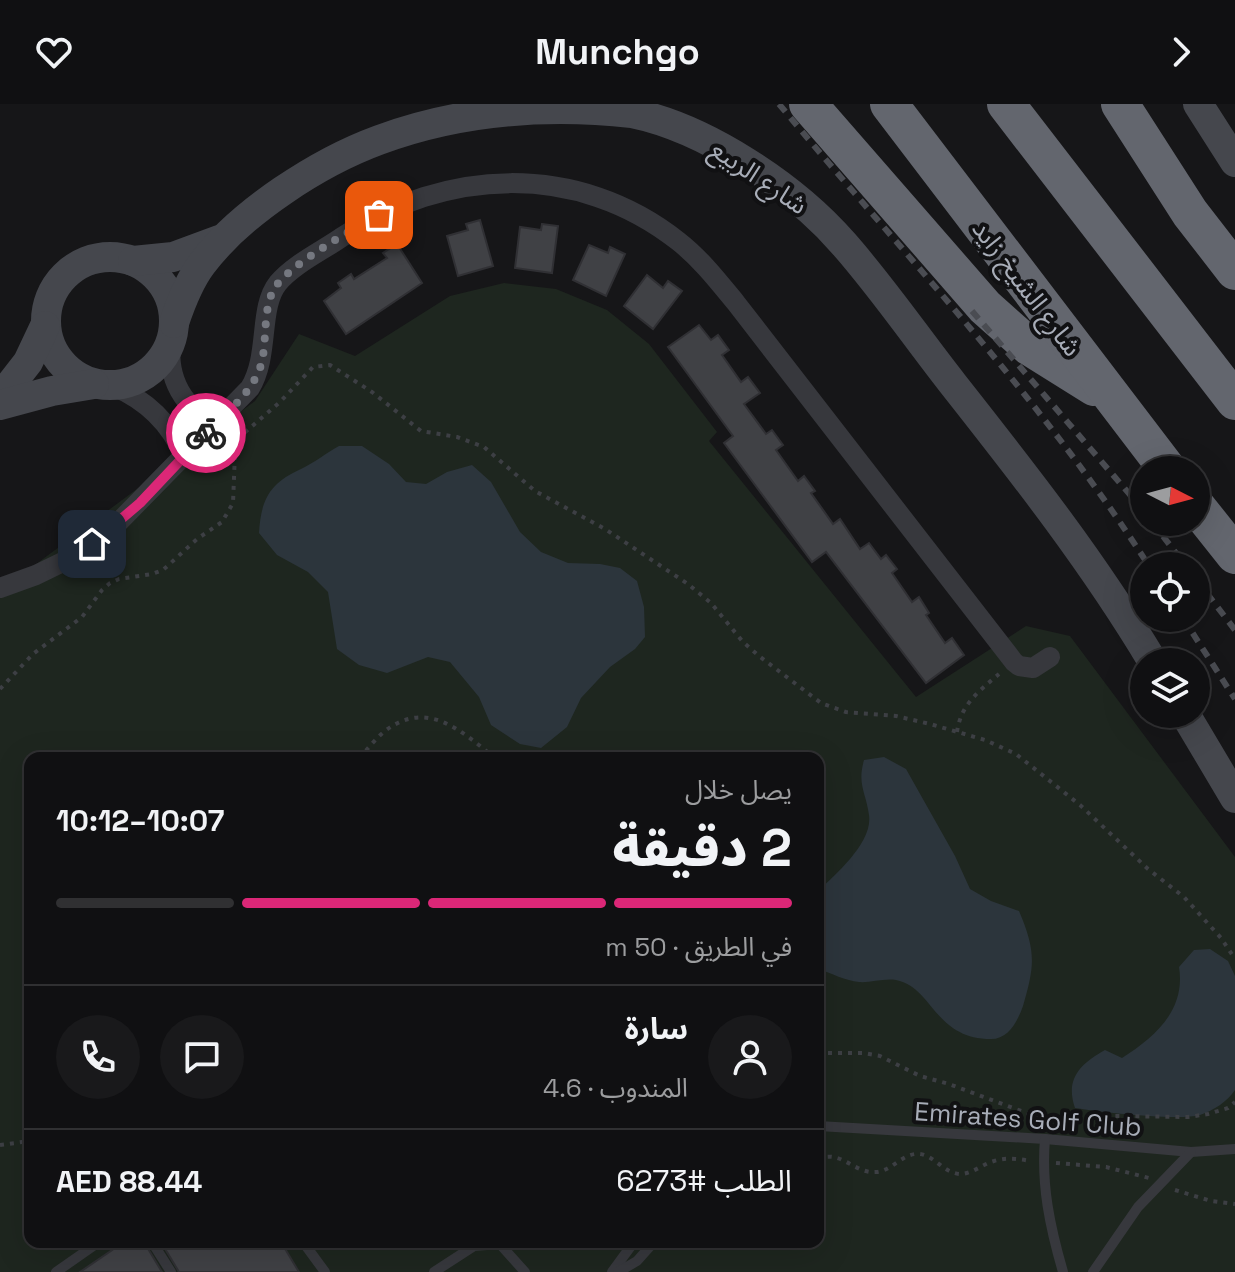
<!DOCTYPE html>
<html lang="ar">
<head>
<meta charset="utf-8">
<style>
  :root { --surface:#101012; --page:#19191b; --text:#f1f3f6; --muted:#9c9d9f; --line:#303032; --accent:#db2777 }
  body { margin:0; font-family:"Space Grotesk","Noto Sans Arabic",sans-serif; background:var(--page); color:var(--text); direction:rtl; height:100vh; display:flex; flex-direction:column; font-size:30px; white-space:nowrap }
  * { box-sizing:border-box; margin:0 }
  p { font-size:26px; color:var(--muted) }
  .icon { flex:none; width:44px; height:44px; fill:none; stroke:currentColor; stroke-width:2; stroke-linecap:round; stroke-linejoin:round }
  .map { position:relative; flex:1; overflow:hidden; direction:ltr }
  .panel { position:absolute; left:24px; top:648px; width:800px; height:496px; display:flex; flex-direction:column; background:var(--surface); border-radius:16px; box-shadow:0 8px 32px #0002,0 0 0 2px var(--line); direction:rtl }
  .panel>* { flex:none }
  .needle { width:52px; rotate:96deg }
  .controls { position:absolute; left:1130px; top:352px; display:grid; gap:16px }
  .controls a { display:grid; place-items:center; width:80px; height:80px; border-radius:50%; background:var(--surface); box-shadow:0 8px 32px #0002,0 0 0 2px var(--line); font-size:40px }
  .pin { position:absolute; display:grid; place-items:center; width:68px; height:68px; color:#fff; margin:-34px; border-radius:16px; box-shadow:0 4px 12px #0006 }
  .courier { position:absolute; display:grid; place-items:center; width:80px; height:80px; margin:-40px; border:6px solid #db2777; border-radius:50%; background:#fff; color:#222; box-shadow:0 2px 10px #0007 }
  .overview em { font-style:normal; font-weight:800 }
  .overview div { display:flex; flex-direction:column-reverse }
  .overview { display:flex; align-items:center; justify-content:space-between; height:136px; padding:0 32px }
  h1 { font-size:52px; font-weight:800; line-height:60px }
  .bar { display:grid; grid-template-columns:repeat(4,1fr); gap:12px 8px; align-content:center; height:96px; padding:0 32px }
  .bar i { height:10px; border-radius:6px; background:var(--line) }
  .bar .selected { background:var(--accent) }
  .bar p { grid-column:span 4 }
  .line { display:flex; align-items:center; gap:20px; padding:0 32px; border-top:2px solid var(--line) }
  .line div { flex:1 }
  .round { display:grid; place-items:center; flex:none; width:84px; height:84px; border-radius:42px; background:var(--page) }
  header { display:flex; justify-content:space-between; align-items:center; height:104px; padding:0 32px; background:var(--surface); font-size:36px; font-weight:800 }
  .map>svg:first-child { display:block }
  .green { fill:#1e261f; fill-rule:evenodd }
  .water { fill:#2c353c }
  .building { fill:#404145; stroke:#303034; stroke-width:2 }
  .lines { fill:none; stroke-linecap:round; stroke-linejoin:round }
  .path { stroke:#3d3f44; stroke-width:4; stroke-dasharray:4 6; stroke-linecap:butt }
  .service { stroke:#37383d; stroke-width:10 }
  .minor { stroke:#37383d; stroke-width:20 }
  .secondary { stroke:#45474d; stroke-width:30 }
  .motorway { stroke:#63666e; stroke-width:38 }
  .rail { stroke:#4a4c52; stroke-width:6; stroke-dasharray:10 8; stroke-linecap:butt }
  .done { stroke:#757880; stroke-width:8; stroke-dasharray:0 14.4 }
  .route { stroke:#db2777; stroke-width:10 }
  .labels { text-anchor:middle; stroke-width:8; stroke-linejoin:round; paint-order:stroke }
  .street-label { font-size:26px; fill:#a8adb8; stroke:#111113 }
</style>
</head>
<body>
<header><svg class="icon" aria-label="forward" viewBox="0 0 24 24"><path d="M9 5l7 7-7 7"/></svg>Munchgo<svg class="icon" aria-label="heart" viewBox="0 0 24 24"><path d="M12 20l-8-8c-3-5 5-10 8-4 3-6 11-1 8 4z"/></svg></header>
<div class="map">
<svg width="1235" height="1168" viewBox="0 0 1235 1168">
  <rect width="100%" height="100%" fill="#161618"/>
  <path class="green" d="M504,179L556,185L607,206L649,240L717,328L709,337L916,593L1026,522L1070,532L1235,753V1168H0V487L255,297L299,230L355,252L450,192ZM30,654H818V1138H30Z"/>
  <g class="water">
    <path d="M339,342H362L389,360L406,378L426,380L447,368L472,361L491,378L520,428L541,448L568,459L600,460L620,464L637,477L644,503L645,533L635,545L610,563L581,594L567,623L541,644L520,640L491,621L479,593L450,558L428,553L387,569L359,561L337,545L328,488L308,468L277,451L259,429C261,395 270,379 301,365C314,359 326,349 339,342Z"/>
    <path d="M884,653L906,665L955,752L970,785L991,797L1019,807C1036,847 1035,861 1023,902C1018,916 1009,935 991,935C934,935 933,883 896,876C884,874 870,879 859,878C846,877 831,869 818,865V787C836,770 873,738 869,711C866,688 857,681 864,656Z"/>
    <path d="M1210,845L1228,857L1235,872V986C1227,998 1214,1006 1200,1011C1178,1017 1100,1008 1075,1004C1065,975 1080,960 1105,946L1122,954C1155,933 1186,906 1179,863L1194,846Z"/>
  </g>
  <g class="building">
    <polygon points="480,116 493,162 458,172 447,132 468,126 466,120"/>
    <polygon points="542,120 558,122 552,169 515,164 520,123 541,126"/>
    <polygon points="397,140 422,179 346,230 324,197 341,184 338,179 351,170 354,175 387,154 383,149"/>
    <polygon points="589,141 608,149 610,143 625,150 606,192 573,176"/>
    <polygon points="647,171 663,184 668,177 682,187 653,225 624,202"/>
    <polygon points="699,221 711,236 718,231 729,246 722,251 741,278 748,273 760,289 744,300 766,330 772,326 783,341 776,346 798,377 804,372 815,387 811,389 833,420 840,415 860,445 869,439 881,455 886,451 897,465 892,469 912,498 919,493 929,509 926,511 945,539 952,534 964,551 926,579 826,448 812,458 724,339 733,332 668,243"/>
    <polygon points="124,1138 144,1138 162,1168 80,1168"/>
    <polygon points="161,1138 281,1138 299,1168 179,1168"/>
  </g>
  <g class="lines">
    <g class="path">
      <polyline points="0,585 33,550 82,513 102,486 110,479 119,475 152,470 163,466 197,435 222,418 233,399 235,348 243,330 280,298 313,263 330,261 372,288 421,327 457,333 484,343 535,387 605,425 688,480 711,499 743,538 759,552 821,599 846,608 896,612 930,620 985,636 1016,650 1080,701 1148,765 1184,793 1221,834 1235,855"/>
      <path d="M957,628C961,600 979,587 999,570"/>
      <path d="M359,654C368,645 376,634 385,627C428,594 462,628 495,654"/>
      <polyline points="818,949 864,949 880,952 920,972 949,980 1032,1011 1057,1017 1113,1012 1188,1013 1208,1010 1228,1004 1235,998"/>
      <polyline points="0,1041 30,1037"/>
      <path d="M818,1055C841,1045 854,1070 876,1068C891,1067 900,1052 915,1050C933,1048 942,1069 960,1070C972,1070 983,1060 994,1057C1007,1053 1019,1055 1031,1057"/>
      <polyline points="1056,1059 1106,1063 1149,1074"/>
      <polyline points="1175,1086 1211,1097 1235,1100"/>
    </g>
    <g class="service">
      <polyline points="818,1022 1045,1035 1191,1048 1235,1045"/>
      <path d="M1045,1035C1041,1081 1050,1123 1063,1168"/>
      <polyline points="152,1138 171,1168"/>
      <polyline points="303,1138 325,1168"/>
      <polyline points="498,1138 525,1168"/>
      <polyline points="56,1168 99,1138"/>
      <polyline points="434,1168 474,1142 500,1140"/>
      <polyline points="612,1168 634,1138"/>
      <polyline points="618,1168 637,1157 654,1138"/>
      <polyline points="1093,1168 1138,1103 1191,1048"/>
    </g>
    <g class="minor">
      <path d="M171,238C167,272 182,308 219,316"/>
      <path d="M113,282C146,296 170,318 184,352"/>
      <path d="M0,484L36,471L75,452L110,427L250,284C270,251 258,204 278,179C294,160 322,147 342,133C445,63 578,58 678,137C700,154 718,177 736,199L1014,558L1019,562L1033,564L1050,553"/>
    </g>
    <g class="secondary">
      <polyline points="1198,0 1235,58"/>
      <circle cx="110" cy="217" r="64"/>
      <polyline points="133,157 173,153 219,136"/>
      <path d="M174,219C181,198 189,177 202,160C241,108 319,58 379,36C460,6 547,0 632,9C706,24 794,83 843,139C882,183 916,233 953,280C1024,370 1094,459 1153,558"/>
      <polyline points="0,294 28,258 45,222"/>
      <polyline points="0,301 52,287 94,280"/>
      <polyline points="1185,610 1235,694"/>
    </g>
    <g class="motorway">
      <polyline points="808,0 985,203 1030,243 1094,283"/>
      <polyline points="889,0 1168,366"/>
      <polyline points="1006,0 1235,297"/>
      <polyline points="1120,0 1190,109 1235,167"/>
      <polyline points="1196,402 1235,451"/>
    </g>
    <g class="rail">
      <path d="M779,0C905,152 1042,295 1149,462"/>
      <polyline points="972,207 1144,407"/>
      <polyline points="1152,418 1186,462"/>
      <polyline points="1196,475 1235,526"/>
      <polyline points="1183,514 1235,595"/>
    </g>
  </g>
  <g class="lines">
    <path class="done" d="M206,329C227,308 255,287 262,257C267,234 263,205 274,185C286,163 355,123 379,111"/>
    <polyline class="route" points="92,440 140,399 206,329"/>
  </g>
  <g class="labels">
    <g class="street-label">
      <text transform="translate(759 73) rotate(34)" y="9">شارع الربيع</text>
      <text transform="translate(1027 184) rotate(53)" y="9">شارع الشيخ زايد</text>
      <text transform="translate(1028 1015) rotate(4)" y="9">Emirates Golf Club</text>
    </g>
  </g>
</svg>
<div class="controls">
<a><svg class="needle" viewBox="-14 -14 28 28"><path d="M0-13l5 13h-10z" fill="#e53935"/><path d="M0 13l5-13h-10z" fill="#9c9d9f"/></svg></a>
<a><svg class="icon" aria-label="locate" viewBox="0 0 24 24"><circle cx="12" cy="12" r="6"/><path d="M12 2v4M12 18v4M2 12h4M18 12h4"/></svg></a>
<a><svg class="icon" aria-label="layers" viewBox="0 0 24 24"><path d="M12 4l9 5-9 5-9-5zM3 14l9 5 9-5"/></svg></a>
</div>
<div class="pin" style="left:379px;top:111px;background:#ea580c"><svg class="icon" aria-label="bag" viewBox="0 0 24 24"><path d="M5 8h14l-1 12H6zM9 8a3 3 0 0 1 6 0"/></svg></div>
<div class="pin" style="left:92px;top:440px;background:#1f2937"><svg class="icon" aria-label="home" viewBox="0 0 24 24"><path d="M3 11l9-7 9 7M6 9v11h12V9"/></svg></div>
<div class="courier" style="left:206px;top:329px"><svg class="icon" aria-label="bike" viewBox="0 0 24 24"><circle cx="6" cy="16" r="4"/><circle cx="18" cy="16" r="4"/><path d="M6 16l4-8h5l3 8M10 8l3 8H6M13 5h3"/></svg></div>
<section class="panel">
<div class="overview"><div><h1>2 دقيقة</h1><p>يصل خلال</p></div><em>10:07–10:12</em></div>
<div class="bar"><i class="selected"></i><i class="selected"></i><i class="selected"></i><i></i><p>في الطريق · 50 m</p></div>
<div class="line" style="height:144px"><a class="round"><svg class="icon" aria-label="person" viewBox="0 0 24 24"><circle cx="12" cy="8" r="4"/><path d="M4 21q1-7 8-7t8 7"/></svg></a><div><b>سارة</b><p>المندوب · 4.6</p></div><a class="round"><svg class="icon" aria-label="chat" viewBox="0 0 24 24"><path d="M4 5h16v11H9l-5 4z"/></svg></a><a class="round"><svg class="icon" aria-label="phone" viewBox="0 0 24 24"><path d="M5 4h4l2 5-3 2q2 4 5 5l2-3 5 2v4C11 20 4 13 5 4z"/></svg></a></div>
<div class="line" style="height:104px"><div>الطلب #6273</div><b>AED 88.44</b></div>
</section>
</div>
</body>
</html>
